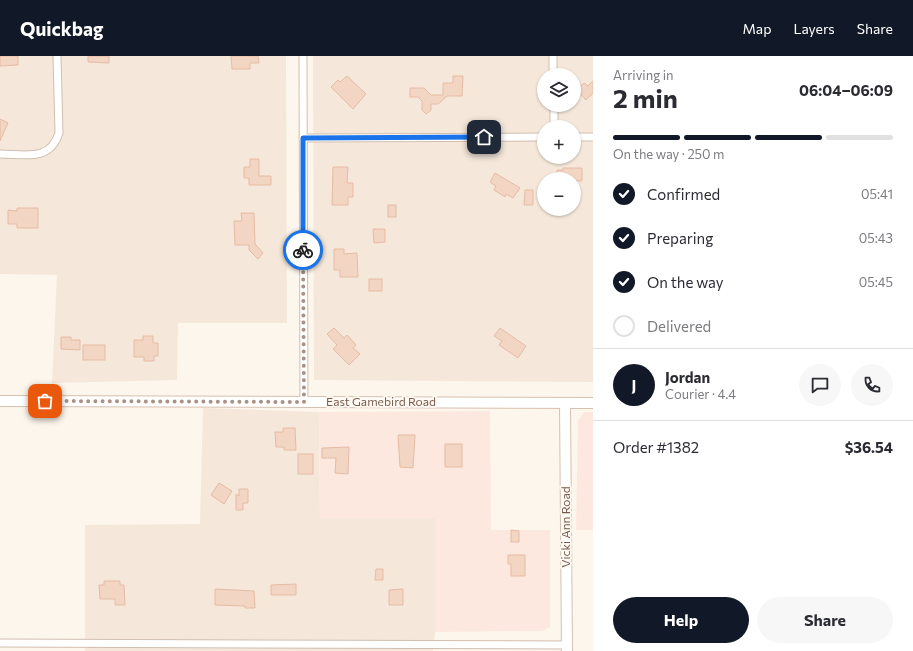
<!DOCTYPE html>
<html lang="en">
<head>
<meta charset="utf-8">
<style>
  :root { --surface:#fff; --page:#f7f7f7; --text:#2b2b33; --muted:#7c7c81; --line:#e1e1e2; --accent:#111827 }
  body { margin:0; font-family:Commissioner,sans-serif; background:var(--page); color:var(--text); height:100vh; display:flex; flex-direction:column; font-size:15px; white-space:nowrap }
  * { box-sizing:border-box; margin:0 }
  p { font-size:13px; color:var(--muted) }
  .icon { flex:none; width:22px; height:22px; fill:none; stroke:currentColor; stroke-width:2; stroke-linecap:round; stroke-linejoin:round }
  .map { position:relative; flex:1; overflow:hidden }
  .details { display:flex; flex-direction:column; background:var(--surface); width:320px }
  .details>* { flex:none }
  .tools { position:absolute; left:537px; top:12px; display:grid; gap:8px }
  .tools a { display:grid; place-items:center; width:44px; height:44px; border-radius:50%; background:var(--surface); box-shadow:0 1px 3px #0004; font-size:20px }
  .pin { position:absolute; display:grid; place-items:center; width:34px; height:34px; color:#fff; margin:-17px; border-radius:8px; box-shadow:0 2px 6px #0006 }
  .courier { position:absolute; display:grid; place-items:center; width:40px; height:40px; margin:-20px; border:3px solid #1a73e8; border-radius:50%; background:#fff; color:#222; box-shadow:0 1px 5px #0007 }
  .overview em { font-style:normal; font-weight:700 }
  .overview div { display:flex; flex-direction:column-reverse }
  .overview { display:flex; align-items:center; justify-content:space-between; height:68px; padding:0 20px }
  h1 { font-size:26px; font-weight:700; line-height:30px }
  .bar { display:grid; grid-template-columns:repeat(4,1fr); gap:6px 4px; align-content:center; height:48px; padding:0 20px }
  .bar i { height:5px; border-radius:3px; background:var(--line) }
  .bar .on { background:var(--accent) }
  .bar p { grid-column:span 4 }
  .line { display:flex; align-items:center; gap:10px; padding:0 20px; border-top:1px solid var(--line) }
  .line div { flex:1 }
  .round { display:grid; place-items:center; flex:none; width:42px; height:42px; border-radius:21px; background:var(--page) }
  ol { padding:0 20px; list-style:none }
  li { display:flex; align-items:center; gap:12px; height:44px }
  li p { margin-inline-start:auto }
  li .icon { padding:4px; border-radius:50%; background:var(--accent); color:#fff; stroke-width:4 }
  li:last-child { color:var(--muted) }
  li i { width:22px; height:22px; border:2px solid var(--line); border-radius:50% }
  .button { display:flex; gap:8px; margin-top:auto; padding:8px 20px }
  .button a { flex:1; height:46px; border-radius:24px; background:var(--accent); color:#fff; font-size:16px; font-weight:700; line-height:46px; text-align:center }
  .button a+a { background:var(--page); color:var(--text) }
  header { display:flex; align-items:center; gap:24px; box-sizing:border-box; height:56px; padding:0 20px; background:var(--accent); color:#fff }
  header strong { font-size:19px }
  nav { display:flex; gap:22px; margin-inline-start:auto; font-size:14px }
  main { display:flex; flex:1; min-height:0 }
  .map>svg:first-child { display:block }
  .residential { fill:#f5e8da; fill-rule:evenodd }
  .commercial { fill:#fde8e0 }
  .building { fill:#f3d5c3; stroke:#e6bba3 }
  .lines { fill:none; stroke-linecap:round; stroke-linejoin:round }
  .street-casing { stroke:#d1beb0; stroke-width:9 }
  .secondary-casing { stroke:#d6c0b0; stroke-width:12 }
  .street { stroke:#fff; stroke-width:7 }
  .secondary { stroke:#fff; stroke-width:10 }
  .done { stroke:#a89285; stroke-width:4; stroke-dasharray:0 7.2 }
  .route { stroke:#1a73e8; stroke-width:5 }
  .labels { text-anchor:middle; stroke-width:3.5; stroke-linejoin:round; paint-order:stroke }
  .street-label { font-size:12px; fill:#7a5c4d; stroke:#fffaf3 }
</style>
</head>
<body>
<header>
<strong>Quickbag</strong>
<nav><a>Map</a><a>Layers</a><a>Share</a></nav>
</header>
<main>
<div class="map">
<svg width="593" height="595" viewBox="0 0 593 595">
  <rect width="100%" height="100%" fill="#fdf6ec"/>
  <g class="residential">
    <polygon points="0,0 286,0 287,267 178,267 177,324 52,327 57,219 0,218"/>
    <path d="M313,0H593V326L314,324ZM544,19H574V49H544ZM544,71H574V101H544ZM544,123H574V153H544Z"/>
    <polygon points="203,352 319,356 320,462 435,462 435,576 433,595 85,595 85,469 200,468"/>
  </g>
  <g class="commercial">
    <polygon points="490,355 491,474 550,474 550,571 542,575 435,576 435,462 320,462 319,356"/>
    <polygon points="584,356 593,356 593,474 576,474 578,365"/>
  </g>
  <g class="building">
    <polygon points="0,0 18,0 18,9 0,10"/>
    <polygon points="88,0 109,0 109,7 88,6"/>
    <polygon points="231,0 258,0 259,7 250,7 250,13 232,13"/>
    <polygon points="347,20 366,38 353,53 331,31 338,24 340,26"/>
    <polygon points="453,20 463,20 462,40 447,40 438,48 431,48 431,54 426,58 422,54 422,45 418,41 410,41 410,32 424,32 431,39 443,39 443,27 453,27"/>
    <polygon points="593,25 593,37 586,44 577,34 584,27 588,30"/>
    <polygon points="0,63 8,67 0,85"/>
    <polygon points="250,103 259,103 259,120 271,120 271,129 249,129 249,122 244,122 244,111 250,111"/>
    <polygon points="333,111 348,111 347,127 353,127 353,141 348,141 348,149 332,149"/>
    <polygon points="563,112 582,112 582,125 574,125 574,123 557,123 557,114 563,114"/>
    <polygon points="495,117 520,132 513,142 506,138 505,141 494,134 496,130 490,126"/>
    <polygon points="525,134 533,134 533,149 524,149"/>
    <rect x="388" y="149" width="8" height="12"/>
    <polygon points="17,152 38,152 38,172 17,172 17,168 8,168 8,154 17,155"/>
    <polygon points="241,157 254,157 255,188 263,197 258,203 249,194 249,189 235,189 234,165 242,165"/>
    <polygon points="373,173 385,173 385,186 374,187"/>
    <polygon points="334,193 344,193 344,198 357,197 358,221 340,221 340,214 334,214"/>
    <rect x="369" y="223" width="13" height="12"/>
    <polygon points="334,272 344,282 347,279 356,289 353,292 360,298 349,309 333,293 337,289 327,278"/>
    <polygon points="500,272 526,290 518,302 499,289 502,285 494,280"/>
    <polygon points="143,280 153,280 153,287 158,287 158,300 154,300 154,305 144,305 144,301 134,301 134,284 143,284"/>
    <polygon points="61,281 71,281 71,284 80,284 80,294 61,293"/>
    <rect x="83" y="289" width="22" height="15"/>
    <polygon points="283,372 295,372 296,394 284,394 284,391 276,391 275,376 283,376"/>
    <polygon points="398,379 415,379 413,412 400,411"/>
    <rect x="445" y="388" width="17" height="23"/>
    <polygon points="349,391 348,418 335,417 336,402 322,402 322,392"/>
    <rect x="298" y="398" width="15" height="20"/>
    <polygon points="219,427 232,435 224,448 211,439"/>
    <polygon points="239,433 248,433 248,447 243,447 243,454 236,454 236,438 239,440"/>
    <polygon points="511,474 519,475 519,486 511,486"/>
    <polygon points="508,499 525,499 525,520 511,520 511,508 508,508"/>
    <polygon points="376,513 383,513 383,524 375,524"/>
    <polygon points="104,525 120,525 120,529 124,529 125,549 115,549 115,543 100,543 99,529 104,529"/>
    <polygon points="296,528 296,539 271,539 271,529"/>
    <polygon points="215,533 254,535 255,552 245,552 245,550 215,549"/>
    <polygon points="403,533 403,549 389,549 389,534"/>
  </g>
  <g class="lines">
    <g class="street-casing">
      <g id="street">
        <polyline points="303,0 304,346"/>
        <polyline points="553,0 553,19"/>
        <polyline points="554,49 554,71"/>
        <polyline points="574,81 593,81"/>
        <polyline points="303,82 544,81"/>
        <path d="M0,98C25,98 50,106 59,77L57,0"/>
        <polyline points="0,587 567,589"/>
      </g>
    </g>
    <g class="secondary-casing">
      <g id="secondary">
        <polyline points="0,345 593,347"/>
        <polyline points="565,347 567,595"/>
      </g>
    </g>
    <use href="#street" class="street"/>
    <use href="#secondary" class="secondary"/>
  </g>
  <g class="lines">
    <polyline class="done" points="45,345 304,346 303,194"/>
    <polyline class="route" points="303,194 303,82 484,81"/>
  </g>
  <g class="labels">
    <g class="street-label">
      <text x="381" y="350">East Gamebird Road</text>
      <text transform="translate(566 471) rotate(-90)" y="4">Vicki Ann Road</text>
    </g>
  </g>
</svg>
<div class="tools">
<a><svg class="icon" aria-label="layers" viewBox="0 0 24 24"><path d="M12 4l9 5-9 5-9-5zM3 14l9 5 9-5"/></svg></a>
<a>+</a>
<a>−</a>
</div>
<div class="pin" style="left:45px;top:345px;background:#ea580c"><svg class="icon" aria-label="bag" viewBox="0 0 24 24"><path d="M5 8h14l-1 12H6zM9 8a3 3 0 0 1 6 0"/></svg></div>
<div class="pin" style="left:484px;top:81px;background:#1f2937"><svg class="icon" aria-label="home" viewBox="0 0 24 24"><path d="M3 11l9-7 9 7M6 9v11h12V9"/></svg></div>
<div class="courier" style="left:303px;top:194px"><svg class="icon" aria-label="bike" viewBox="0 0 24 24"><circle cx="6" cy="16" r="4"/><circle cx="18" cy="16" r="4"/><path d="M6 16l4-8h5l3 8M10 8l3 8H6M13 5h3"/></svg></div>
</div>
<section class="details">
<div class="overview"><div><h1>2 min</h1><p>Arriving in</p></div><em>06:04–06:09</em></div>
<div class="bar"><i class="on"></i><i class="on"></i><i class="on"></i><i></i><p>On the way · 250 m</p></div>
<ol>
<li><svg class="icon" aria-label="check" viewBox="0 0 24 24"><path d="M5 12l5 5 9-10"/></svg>Confirmed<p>05:41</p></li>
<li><svg class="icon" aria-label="check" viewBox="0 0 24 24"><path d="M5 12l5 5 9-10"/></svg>Preparing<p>05:43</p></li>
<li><svg class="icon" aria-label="check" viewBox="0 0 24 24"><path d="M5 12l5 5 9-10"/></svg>On the way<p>05:45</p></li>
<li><i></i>Delivered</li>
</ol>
<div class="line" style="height:72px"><b class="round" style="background:var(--accent);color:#fff">J</b><div><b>Jordan</b><p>Courier · 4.4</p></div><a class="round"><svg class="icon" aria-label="chat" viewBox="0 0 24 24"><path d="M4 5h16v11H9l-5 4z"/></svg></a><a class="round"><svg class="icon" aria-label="phone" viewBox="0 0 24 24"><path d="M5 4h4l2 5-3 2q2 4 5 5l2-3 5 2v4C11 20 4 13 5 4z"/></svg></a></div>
<div class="line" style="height:52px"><div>Order #1382</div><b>$36.54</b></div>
<div class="button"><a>Help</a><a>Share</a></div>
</section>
</main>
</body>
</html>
